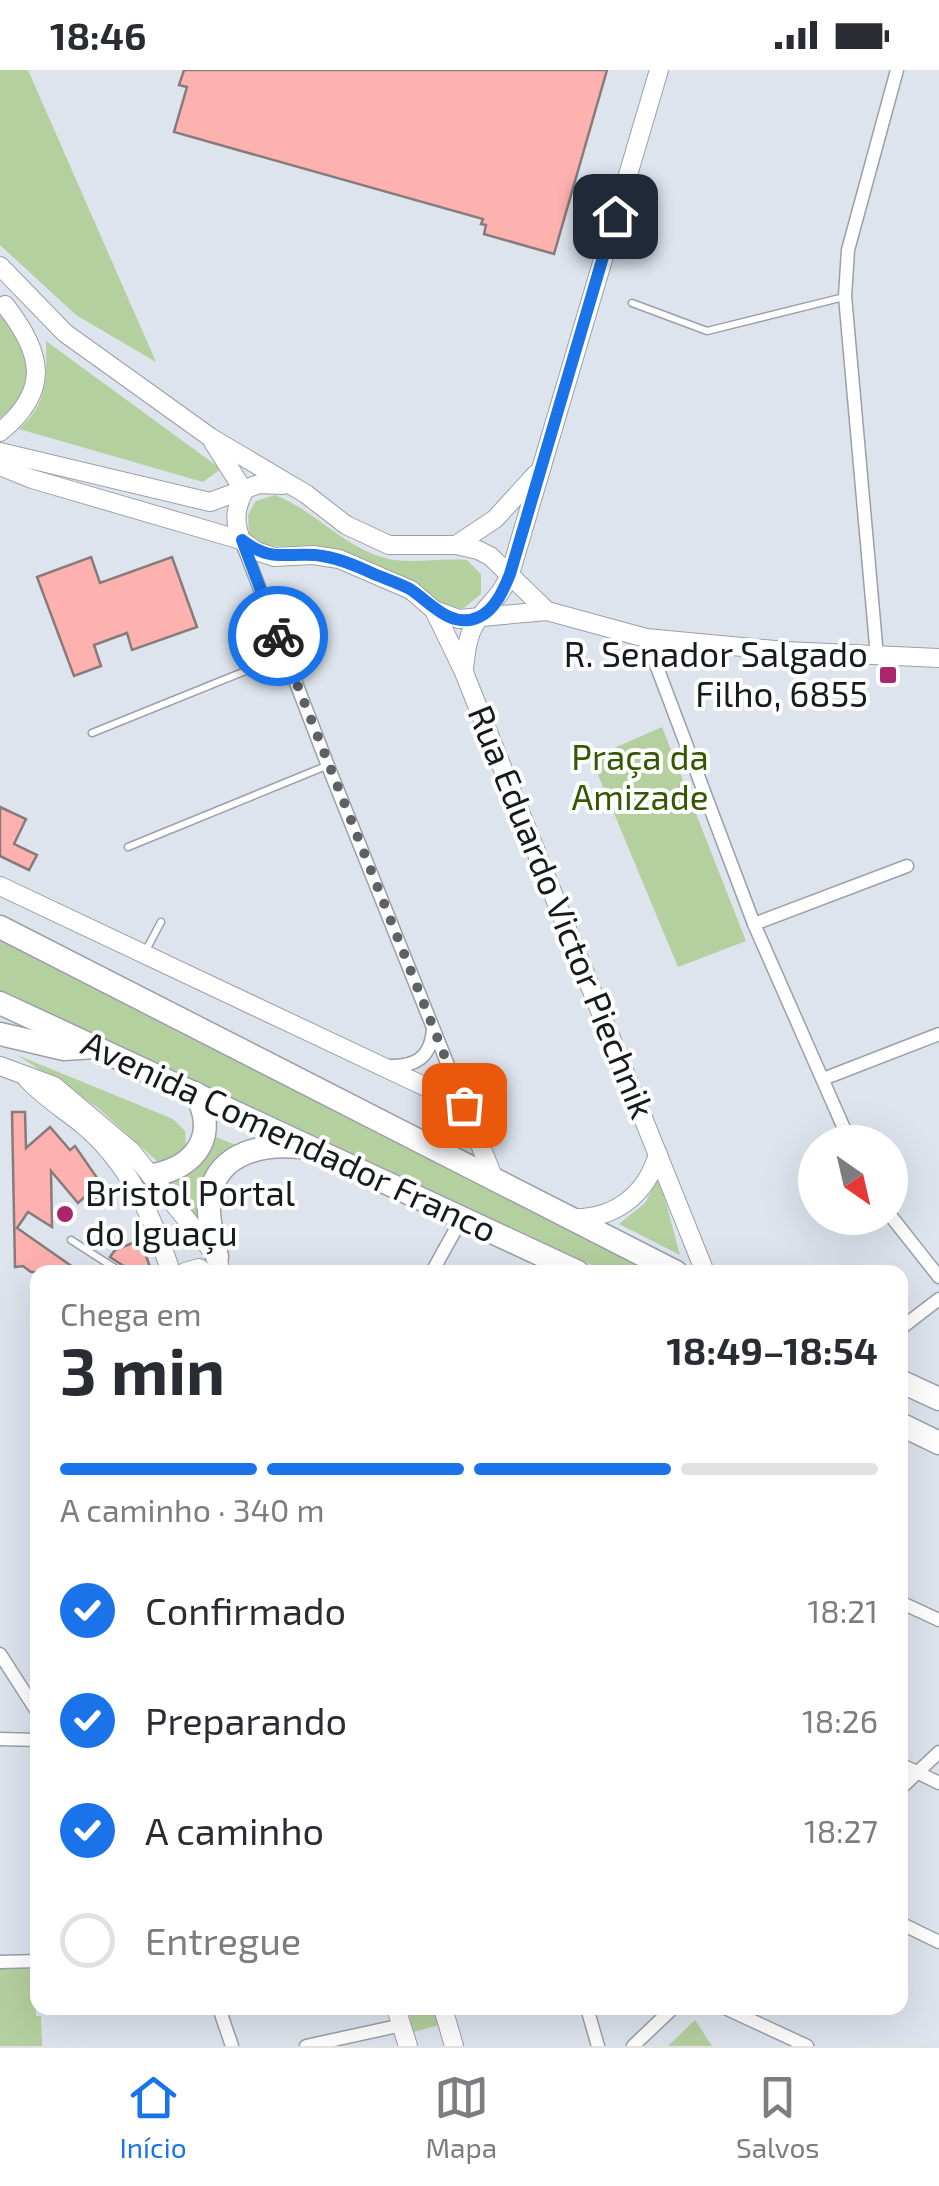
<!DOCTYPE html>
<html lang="pt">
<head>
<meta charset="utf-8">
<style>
  :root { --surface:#fff; --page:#f2f2f3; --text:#2b2b33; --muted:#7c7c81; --line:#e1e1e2; --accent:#1a73e8 }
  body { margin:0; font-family:"Exo 2",sans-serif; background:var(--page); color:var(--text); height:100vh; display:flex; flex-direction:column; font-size:38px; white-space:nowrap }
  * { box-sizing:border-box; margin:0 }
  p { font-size:32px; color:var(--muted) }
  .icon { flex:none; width:55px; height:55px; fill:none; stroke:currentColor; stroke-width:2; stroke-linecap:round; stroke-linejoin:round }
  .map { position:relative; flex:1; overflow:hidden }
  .side { position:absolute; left:30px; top:1195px; width:878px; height:750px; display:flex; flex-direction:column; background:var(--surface); border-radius:20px; box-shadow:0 10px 40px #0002 }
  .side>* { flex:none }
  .needle { width:65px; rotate:146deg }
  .buttons { position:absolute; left:798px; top:1055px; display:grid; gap:20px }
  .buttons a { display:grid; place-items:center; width:110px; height:110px; border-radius:50%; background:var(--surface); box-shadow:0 10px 40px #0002; font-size:50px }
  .pin { position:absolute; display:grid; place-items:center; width:85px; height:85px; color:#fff; margin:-42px; border-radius:20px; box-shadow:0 5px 15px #0006 }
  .courier { position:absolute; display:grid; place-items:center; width:100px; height:100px; margin:-50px; border:8px solid #1a73e8; border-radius:50%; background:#fff; color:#222; box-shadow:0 2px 12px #0007 }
  .summary em { font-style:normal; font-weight:700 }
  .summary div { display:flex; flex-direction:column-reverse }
  .summary { display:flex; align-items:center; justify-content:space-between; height:170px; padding:0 30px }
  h1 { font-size:65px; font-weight:700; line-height:75px }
  .bar { display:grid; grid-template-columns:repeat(4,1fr); gap:15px 10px; align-content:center; height:120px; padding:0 30px }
  .bar i { height:12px; border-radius:8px; background:var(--line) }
  .bar .on { background:var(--accent) }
  .bar p { grid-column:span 4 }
  ol { padding:0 30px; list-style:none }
  li { display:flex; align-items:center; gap:30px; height:110px }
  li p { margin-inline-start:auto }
  li .icon { padding:10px; border-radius:50%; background:var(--accent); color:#fff; stroke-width:4 }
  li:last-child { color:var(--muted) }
  li i { width:55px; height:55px; border:5px solid var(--line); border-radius:50% }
  .status { display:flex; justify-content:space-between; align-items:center; height:70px; padding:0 50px; background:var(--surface); direction:ltr }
  .status svg { height:28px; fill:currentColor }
  .dock { display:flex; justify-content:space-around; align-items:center; height:140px; border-top:2px solid var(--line); background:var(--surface); font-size:28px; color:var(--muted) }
  .dock a { display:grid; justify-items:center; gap:5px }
  .dock .on { color:var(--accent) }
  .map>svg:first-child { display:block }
  .green { fill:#b5d09f }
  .building { fill:#feb2b0; stroke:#877b7b; stroke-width:2.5 }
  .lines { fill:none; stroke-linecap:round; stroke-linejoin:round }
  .lane-casing { stroke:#9aa0a9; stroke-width:9 }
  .street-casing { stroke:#9aa0a9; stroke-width:15 }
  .secondary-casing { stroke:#9aa0a9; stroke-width:20 }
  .highway-casing { stroke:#9aa0a9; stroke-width:25 }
  .lane { stroke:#fff; stroke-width:6 }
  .street { stroke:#fff; stroke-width:12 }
  .secondary { stroke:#fff; stroke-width:18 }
  .highway { stroke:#fff; stroke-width:22 }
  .done { stroke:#5d6166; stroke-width:10; stroke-dasharray:0 18 }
  .route { stroke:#1a73e8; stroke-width:12 }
  .poi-dot { fill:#ac266e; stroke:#fff; stroke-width:4 }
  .labels { text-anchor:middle; stroke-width:8; stroke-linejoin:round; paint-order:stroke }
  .poi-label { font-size:35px; fill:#181b1e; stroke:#fff; text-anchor:end }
  .park-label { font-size:35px; fill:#345701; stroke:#fff }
  .street-label { font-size:35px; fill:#181b1e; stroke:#fff }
</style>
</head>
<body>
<div class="status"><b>18:46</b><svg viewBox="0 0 49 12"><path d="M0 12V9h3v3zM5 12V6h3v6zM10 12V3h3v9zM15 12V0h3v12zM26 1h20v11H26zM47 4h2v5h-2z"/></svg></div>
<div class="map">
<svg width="939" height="1976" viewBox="0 0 939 1976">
  <rect width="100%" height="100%" fill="#dde4ed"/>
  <g class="green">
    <polygon points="0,0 28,0 156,292 76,245 0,175"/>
    <path d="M0,245C30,278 40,318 0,348Z"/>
    <path d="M46,271L221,399L203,412L19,359C48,334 47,306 46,271Z"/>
    <path d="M275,425C317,441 347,482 394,490C418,493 443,488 467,490L481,504V524L464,538L442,537C410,505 353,480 307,476C291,475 275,478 260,474L249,464L248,445L256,431Z"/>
    <polygon points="662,657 746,871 678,897 591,688"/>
    <polygon points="0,866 485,1118 661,1202 607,1202 115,973 0,923"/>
    <polygon points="17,985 173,1049 185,1061 186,1078 174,1090 157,1091 98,1038"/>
    <path d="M211,1065L241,1077L200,1158L163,1112C192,1105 204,1094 211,1065Z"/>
    <polygon points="659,1107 680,1185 619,1154 645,1133"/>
    <polygon points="35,1897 36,1946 41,1946 42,1976 0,1976 0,1898"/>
    <polygon points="407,1938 434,1938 439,1955 414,1962"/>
    <polygon points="695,1950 712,1976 668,1976"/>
  </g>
  <g class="building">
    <polygon points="184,0 607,0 554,184 484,164 486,155 481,154 483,149 174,62 187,17 179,15"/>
    <polygon points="91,487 100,513 172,487 197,557 132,580 127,563 94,575 101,596 74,606 37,507"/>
    <polygon points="0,737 26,749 14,774 37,785 29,800 0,786"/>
    <polygon points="12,1042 25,1042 26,1078 50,1057 70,1080 75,1076 106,1121 96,1129 90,1122 78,1133 51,1101 52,1157 28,1142 17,1158 80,1202 31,1202 23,1196 15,1197"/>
    <polygon points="140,1170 152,1202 128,1202 125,1197 110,1187 115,1180"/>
  </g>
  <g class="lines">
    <g class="lane-casing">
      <g id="lane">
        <polyline points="632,233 707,261 844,227"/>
        <polyline points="92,663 285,585"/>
        <polyline points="128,777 326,696"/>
        <polyline points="145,882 161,852"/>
        <polyline points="71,1170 121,1202"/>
      </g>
    </g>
    <g class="street-casing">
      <g id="street">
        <polyline points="241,470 328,696 464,1035"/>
        <polyline points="646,568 754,854 850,1072"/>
        <polyline points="877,586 845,226 848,180 897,0"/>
        <polyline points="754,854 907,796"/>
        <path d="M387,996C414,997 431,989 433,959"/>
        <polyline points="823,1009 939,964"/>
        <polyline points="890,1145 939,1207"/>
        <polyline points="432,1202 462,1148"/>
        <polyline points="900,1259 939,1229"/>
        <polyline points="900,1532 939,1550"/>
        <polyline points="0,1584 38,1643"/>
        <polyline points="0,1669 38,1670"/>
        <polyline points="900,1694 939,1713"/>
        <polyline points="900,1719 939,1682"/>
        <polyline points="900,1853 939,1872"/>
        <polyline points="0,1892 38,1891"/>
        <polyline points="219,1938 232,1976"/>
        <polyline points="587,1938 598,1976"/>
        <polyline points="725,1938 807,1976"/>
        <polyline points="306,1976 402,1955"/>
        <polyline points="633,1976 673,1938"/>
      </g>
    </g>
    <g class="secondary-casing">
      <g id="secondary">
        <polyline points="0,196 65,263 210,367 306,424 346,455 389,475 456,475 478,480 490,486 547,541"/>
        <path d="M0,362C52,320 42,282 5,235"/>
        <polyline points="213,372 244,421"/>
        <polyline points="0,382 210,432 259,414 283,415"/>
        <polyline points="0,396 32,409 241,470 256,481 274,487 313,485 339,489 411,520 434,540 459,549 547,541 646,568 785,581 939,588"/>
        <path d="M241,470C234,451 235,439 244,421"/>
        <polyline points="456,475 495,449 536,404"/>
        <polyline points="434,540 463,600 705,1202"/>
        <path d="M464,599C466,582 467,565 477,551C489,532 500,529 510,504L659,0"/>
        <polyline points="0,816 464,1035 494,1109"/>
        <polyline points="0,996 54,1016 131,1081 217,1187 221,1202"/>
        <path d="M27,1009C44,1027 63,1039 82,1054C128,1092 153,1147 171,1202"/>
        <path d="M570,1148C613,1150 646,1126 658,1084"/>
        <polyline points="185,1202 199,1198 204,1202"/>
        <polyline points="396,1938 408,1976"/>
        <polyline points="443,1938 454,1976"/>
      </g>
    </g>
    <g class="highway-casing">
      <g id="highway">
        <polyline points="0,857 676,1202"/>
        <polyline points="0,933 578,1202"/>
        <polyline points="0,964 64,979 95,977"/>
        <path d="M153,1105C197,1097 219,1064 195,1023"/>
        <path d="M217,1187C213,1167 206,1144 210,1124C220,1081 264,1074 300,1077"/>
        <polyline points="900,1311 939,1329"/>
        <polyline points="900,1354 939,1373"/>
      </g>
    </g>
    <use href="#lane" class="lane"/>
    <use href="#street" class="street"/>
    <use href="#secondary" class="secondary"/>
    <use href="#highway" class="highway"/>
  </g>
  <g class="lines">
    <polyline class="done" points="278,566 464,1035"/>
    <path class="route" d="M278,566L242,470C271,492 282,483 315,485C336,487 355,495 374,504C386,509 399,513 410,519C430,532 451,560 479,547C495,540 504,519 510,504L615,146"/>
  </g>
  <g class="poi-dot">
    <rect x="878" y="595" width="20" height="20" rx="5"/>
    <circle cx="65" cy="1144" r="10"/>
  </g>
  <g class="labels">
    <g class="poi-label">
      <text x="868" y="597">R. Senador Salgado<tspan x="868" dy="40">Filho, 6855</tspan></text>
      <text x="85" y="1136" text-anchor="start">Bristol Portal<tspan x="85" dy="40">do Iguaçu</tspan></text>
    </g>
    <g class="park-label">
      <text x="640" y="700">Praça da<tspan x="640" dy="40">Amizade</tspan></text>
    </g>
    <g class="street-label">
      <text transform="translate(561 842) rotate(68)" y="12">Rua Eduardo Victor Piechnik</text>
      <text transform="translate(289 1067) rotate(25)" y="12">Avenida Comendador Franco</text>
    </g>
  </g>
</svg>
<div class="buttons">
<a><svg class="needle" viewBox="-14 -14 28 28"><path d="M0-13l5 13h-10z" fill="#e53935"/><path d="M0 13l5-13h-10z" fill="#7c7c81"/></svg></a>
</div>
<div class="pin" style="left:464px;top:1035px;background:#ea580c"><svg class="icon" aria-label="bag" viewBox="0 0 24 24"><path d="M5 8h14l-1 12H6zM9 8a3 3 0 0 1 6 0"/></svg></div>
<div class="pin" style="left:615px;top:146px;background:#1f2937"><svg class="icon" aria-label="home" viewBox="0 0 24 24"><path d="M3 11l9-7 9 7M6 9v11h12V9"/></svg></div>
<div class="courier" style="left:278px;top:566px"><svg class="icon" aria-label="bike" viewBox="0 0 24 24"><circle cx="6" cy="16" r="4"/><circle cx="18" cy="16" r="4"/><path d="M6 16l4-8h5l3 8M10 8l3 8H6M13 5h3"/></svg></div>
<section class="side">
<div class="summary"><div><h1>3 min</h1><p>Chega em</p></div><em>18:49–18:54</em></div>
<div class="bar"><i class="on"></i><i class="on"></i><i class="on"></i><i></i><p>A caminho · 340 m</p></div>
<ol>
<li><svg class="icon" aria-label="check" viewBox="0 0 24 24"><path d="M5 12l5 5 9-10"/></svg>Confirmado<p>18:21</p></li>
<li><svg class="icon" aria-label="check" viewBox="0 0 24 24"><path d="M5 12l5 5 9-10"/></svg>Preparando<p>18:26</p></li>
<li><svg class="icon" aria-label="check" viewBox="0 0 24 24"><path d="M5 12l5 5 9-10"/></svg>A caminho<p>18:27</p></li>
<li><i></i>Entregue</li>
</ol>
</section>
</div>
<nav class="dock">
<a class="on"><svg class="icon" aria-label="home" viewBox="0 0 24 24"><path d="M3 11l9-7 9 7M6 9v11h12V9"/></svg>Início</a>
<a><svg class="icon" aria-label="map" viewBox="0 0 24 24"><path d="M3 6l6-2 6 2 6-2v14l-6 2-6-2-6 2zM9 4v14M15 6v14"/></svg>Mapa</a>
<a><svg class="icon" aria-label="saved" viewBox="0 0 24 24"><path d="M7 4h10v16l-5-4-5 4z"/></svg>Salvos</a>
</nav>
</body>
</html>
